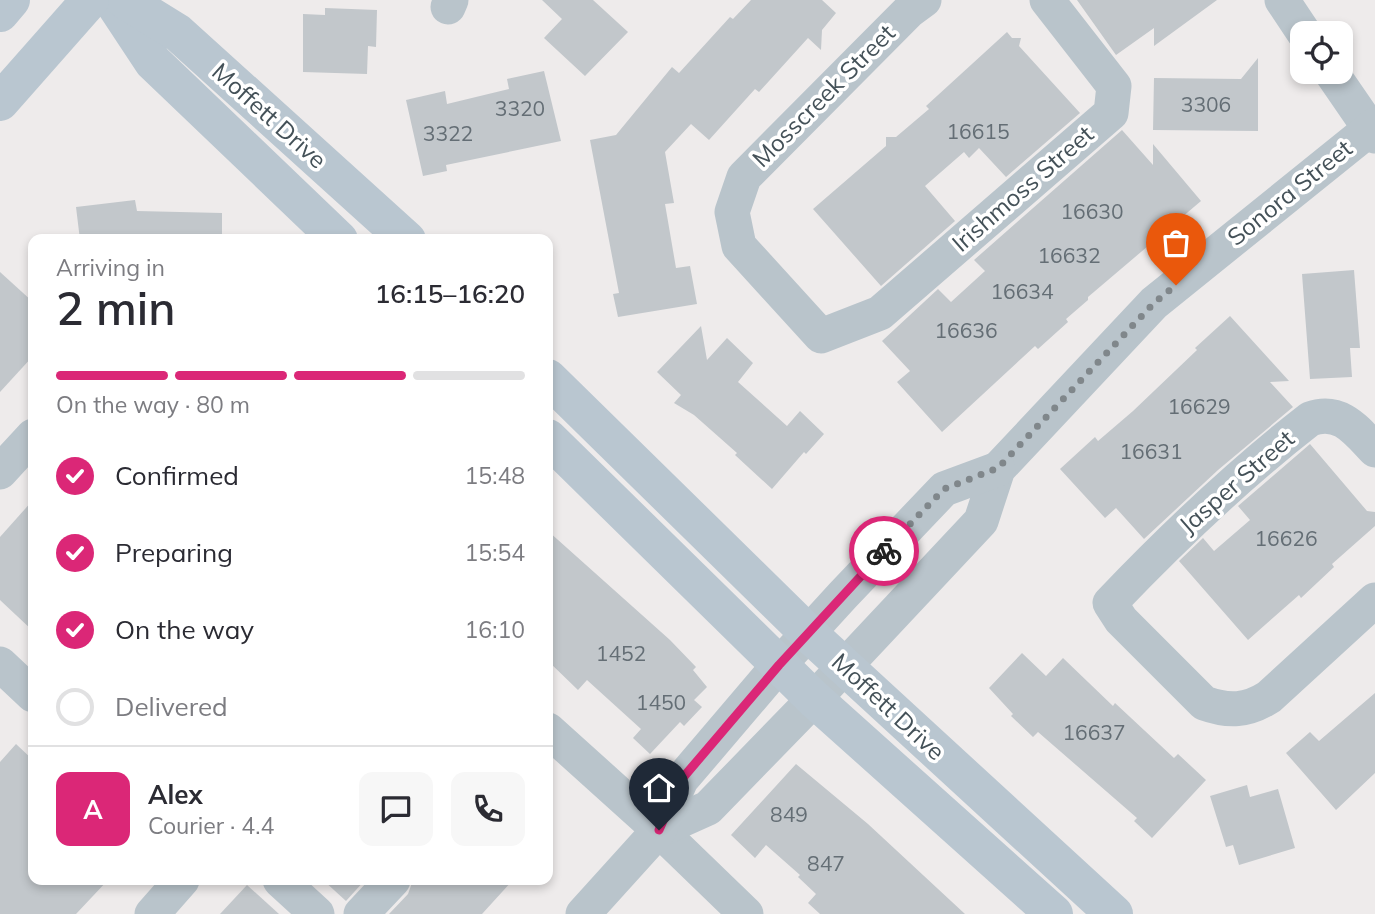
<!DOCTYPE html>
<html lang="en">
<head>
<meta charset="utf-8">
<style>
  :root { --surface:#fff; --page:#f7f7f7; --text:#2b2b33; --muted:#7c7c81; --line:#e1e1e2; --accent:#db2777 }
  body { margin:0; font-family:Mulish,sans-serif; background:var(--page); color:var(--text); height:100vh; display:flex; flex-direction:column; font-size:26px; white-space:nowrap }
  * { box-sizing:border-box; margin:0 }
  p { font-size:23px; color:var(--muted) }
  .icon { flex:none; width:38px; height:38px; fill:none; stroke:currentColor; stroke-width:2; stroke-linecap:round; stroke-linejoin:round }
  .map { position:relative; flex:1; overflow:hidden }
  .sheet { position:absolute; left:28px; top:234px; width:525px; height:651px; display:flex; flex-direction:column; background:var(--surface); border-radius:14px; box-shadow:0 4px 10px #0003 }
  .sheet>* { flex:none }
  .buttons { position:absolute; left:1290px; top:21px; display:grid; gap:14px }
  .buttons a { display:grid; place-items:center; width:63px; height:63px; border-radius:14px; background:var(--surface); box-shadow:0 4px 10px #0003; font-size:35px }
  .pin { position:absolute; display:grid; place-items:center; width:60px; height:60px; color:#fff; margin:-72px -30px; border-radius:50% 50% 50% 0; rotate:-45deg; box-shadow:0 0 7px #0007 }
  .pin .icon { rotate:45deg }
  .courier { position:absolute; display:grid; place-items:center; width:70px; height:70px; margin:-35px; border:5px solid #db2777; border-radius:50%; background:#fff; color:#222; box-shadow:0 2px 9px #0007 }
  .headline em { font-style:normal; font-weight:600 }
  .headline div { display:flex; flex-direction:column-reverse }
  .headline { display:flex; align-items:center; justify-content:space-between; height:119px; padding:0 28px }
  h1 { font-size:46px; font-weight:600; line-height:52px }
  .bar { display:grid; grid-template-columns:repeat(4,1fr); gap:10px 7px; align-content:center; height:84px; padding:0 28px }
  .bar i { height:9px; border-radius:5px; background:var(--line) }
  .bar .active { background:var(--accent) }
  .bar p { grid-column:span 4 }
  .line { display:flex; align-items:center; gap:18px; padding:0 28px; border-top:2px solid var(--line) }
  .line div { flex:1 }
  .round { display:grid; place-items:center; flex:none; width:74px; height:74px; border-radius:14px; background:var(--page) }
  ol { padding:0 28px; list-style:none }
  li { display:flex; align-items:center; gap:21px; height:77px }
  li p { margin-inline-start:auto }
  li .icon { padding:7px; border-radius:50%; background:var(--accent); color:#fff; stroke-width:4 }
  li:last-child { color:var(--muted) }
  li i { width:38px; height:38px; border:4px solid var(--line); border-radius:50% }
  .map>svg:first-child { display:block }
  .building { fill:#c2c7cb }
  .lines { fill:none; stroke-linecap:round; stroke-linejoin:round }
  .street { stroke:#b9c4cb; stroke-width:35 }
  .secondary { stroke:#b9c6d0; stroke-width:38 }
  .done { stroke:#80878b; stroke-width:7; stroke-dasharray:0 12.6 }
  .route { stroke:#db2777; stroke-width:9 }
  .labels { text-anchor:middle; stroke-width:7; stroke-linejoin:round; paint-order:stroke }
  .number-label { font-size:21px; fill:#646e75 }
  .street-label { font-size:24px; fill:#445158; stroke:#fff }
</style>
</head>
<body>
<div class="map">
<svg width="1375" height="914" viewBox="0 0 1375 914">
  <rect width="100%" height="100%" fill="#eeebeb"/>
  <g class="building">
    <polygon points="542,0 593,0 628,32 585,76 544,38 562,19"/>
    <polygon points="751,0 822,0 836,13 822,30 821,50 808,38 759,92 755,89 709,140 691,124 665,152 674,203 665,204 676,268 690,266 697,304 618,317 613,294 619,293 590,140 616,135 672,67 679,73 730,17 733,19"/>
    <polygon points="1077,0 1217,0 1154,46 1154,28 1116,55"/>
    <polygon points="325,8 377,10 376,47 368,46 367,74 303,72 303,14 325,15"/>
    <polygon points="1007,32 1012,38 1021,38 1019,46 1080,113 1006,177 979,148 969,158 964,152 925,186 955,221 881,286 813,209 886,146 886,137 896,137 929,109 926,106"/>
    <polygon points="1258,58 1258,131 1153,130 1154,78 1241,79"/>
    <polygon points="544,71 561,141 446,165 447,171 423,176 406,100 445,91 447,104 509,89 507,79"/>
    <polygon points="1122,130 1153,165 1153,144 1201,201 1088,297 1088,300 1066,319 1068,322 1038,349 1035,346 942,432 897,382 910,371 882,341 938,289 951,302 985,271 974,260"/>
    <polygon points="135,200 137,211 222,213 222,240 80,240 76,207"/>
    <polygon points="1354,270 1360,348 1350,348 1352,377 1310,379 1302,274"/>
    <polygon points="0,272 33,302 33,356 0,392"/>
    <polygon points="1230,316 1289,381 1270,382 1293,407 1218,470 1144,539 1116,508 1105,518 1060,469 1095,437 1098,441 1133,411 1197,350 1195,348"/>
    <polygon points="701,326 707,360 727,338 753,363 738,382 787,426 800,411 824,434 806,454 804,452 772,489 735,455 737,453 694,415 674,403 681,395 657,372"/>
    <polygon points="1310,444 1367,511 1375,512 1375,526 1332,564 1334,567 1301,598 1299,595 1248,640 1179,561 1203,538 1214,551 1250,520 1238,506"/>
    <polygon points="33,500 33,631 0,600 0,537"/>
    <polygon points="548,531 670,640 696,667 693,670 707,687 694,700 702,707 684,726 680,722 650,754 633,738 641,729 587,680 578,690 548,661"/>
    <polygon points="1022,653 1046,676 1063,658 1113,706 1115,703 1174,758 1178,754 1206,780 1152,838 1134,821 1137,818 1038,732 1033,737 1011,716 1013,714 989,688"/>
    <polygon points="1375,693 1375,773 1336,810 1286,753 1310,732 1319,741"/>
    <polygon points="16,744 33,760 33,880 108,880 76,914 0,914 0,762"/>
    <polygon points="796,764 868,824 965,914 820,914 808,903 816,894 798,877 800,875 766,845 755,858 731,835"/>
    <polygon points="1247,785 1250,797 1278,789 1295,848 1239,865 1233,845 1226,847 1210,796"/>
    <polygon points="323,880 365,880 346,901"/>
    <polygon points="413,880 513,880 482,914 389,914 408,894"/>
    <polygon points="247,885 279,914 220,914"/>
  </g>
  <g class="lines">
    <g class="street">
      <polyline points="924,0 909,11 744,177 732,212 739,246 821,336 880,313 1111,113 1114,86 1047,0"/>
      <polyline points="1282,0 1304,33"/>
      <polyline points="448,7 451,0"/>
      <polyline points="1331,72 1375,136"/>
      <path d="M1375,450C1356,430 1340,408 1310,419C1238,475 1173,537 1110,603L1121,620L1204,703C1229,712 1247,711 1269,697L1375,600"/>
      <polyline points="0,472 33,436"/>
      <polyline points="0,664 33,695"/>
      <polyline points="548,730 659,830 746,914"/>
      <polyline points="659,830 708,808 814,699 981,521 998,469 1154,303 1375,125"/>
      <polyline points="280,880 317,914"/>
      <polyline points="152,914 182,880"/>
      <polyline points="361,914 393,880"/>
      <polyline points="583,914 659,830 681,780 779,665 843,595 944,489 998,469"/>
    </g>
    <g class="secondary">
      <polyline points="112,0 153,62 339,240"/>
      <polyline points="125,0 178,33 407,240"/>
      <polyline points="0,13 11,0"/>
      <polyline points="0,102 90,0"/>
      <polyline points="548,378 808,633 1114,914"/>
      <polyline points="548,438 814,699 1054,914"/>
    </g>
  </g>
  <g class="lines">
    <polyline class="done" points="884,551 944,489 998,468 1154,303 1176,285"/>
    <polyline class="route" points="659,830 681,780 779,665 884,551"/>
  </g>
  <g class="labels">
    <g class="number-label">
      <text x="1206" y="112">3306</text>
      <text x="520" y="116">3320</text>
      <text x="978" y="139">16615</text>
      <text x="448" y="141">3322</text>
      <text x="1092" y="219">16630</text>
      <text x="1069" y="263">16632</text>
      <text x="1022" y="299">16634</text>
      <text x="966" y="338">16636</text>
      <text x="1199" y="414">16629</text>
      <text x="1151" y="459">16631</text>
      <text x="1286" y="546">16626</text>
      <text x="621" y="661">1452</text>
      <text x="661" y="710">1450</text>
      <text x="1094" y="740">16637</text>
      <text x="789" y="822">849</text>
      <text x="826" y="871">847</text>
    </g>
    <g class="street-label">
      <text transform="translate(824 96) rotate(-45)" y="8">Mosscreek Street</text>
      <text transform="translate(269 116) rotate(42)" y="8">Moffett Drive</text>
      <text transform="translate(1023 189) rotate(-41)" y="8">Irishmoss Street</text>
      <text transform="translate(1290 193) rotate(-39)" y="8">Sonora Street</text>
      <text transform="translate(1237 482) rotate(-41)" y="8">Jasper Street</text>
      <text transform="translate(888 707) rotate(43)" y="8">Moffett Drive</text>
    </g>
  </g>
</svg>
<div class="buttons">
<a><svg class="icon" aria-label="locate" viewBox="0 0 24 24"><circle cx="12" cy="12" r="6"/><path d="M12 2v4M12 18v4M2 12h4M18 12h4"/></svg></a>
</div>
<div class="pin" style="left:1176px;top:285px;background:#ea580c"><svg class="icon" aria-label="bag" viewBox="0 0 24 24"><path d="M5 8h14l-1 12H6zM9 8a3 3 0 0 1 6 0"/></svg></div>
<div class="pin" style="left:659px;top:830px;background:#1f2937"><svg class="icon" aria-label="home" viewBox="0 0 24 24"><path d="M3 11l9-7 9 7M6 9v11h12V9"/></svg></div>
<div class="courier" style="left:884px;top:551px"><svg class="icon" aria-label="bike" viewBox="0 0 24 24"><circle cx="6" cy="16" r="4"/><circle cx="18" cy="16" r="4"/><path d="M6 16l4-8h5l3 8M10 8l3 8H6M13 5h3"/></svg></div>
<section class="sheet">
<div class="headline"><div><h1>2 min</h1><p>Arriving in</p></div><em>16:15–16:20</em></div>
<div class="bar"><i class="active"></i><i class="active"></i><i class="active"></i><i></i><p>On the way · 80 m</p></div>
<ol>
<li><svg class="icon" aria-label="check" viewBox="0 0 24 24"><path d="M5 12l5 5 9-10"/></svg>Confirmed<p>15:48</p></li>
<li><svg class="icon" aria-label="check" viewBox="0 0 24 24"><path d="M5 12l5 5 9-10"/></svg>Preparing<p>15:54</p></li>
<li><svg class="icon" aria-label="check" viewBox="0 0 24 24"><path d="M5 12l5 5 9-10"/></svg>On the way<p>16:10</p></li>
<li><i></i>Delivered</li>
</ol>
<div class="line" style="height:126px"><b class="round" style="background:var(--accent);color:#fff">A</b><div><b>Alex</b><p>Courier · 4.4</p></div><a class="round"><svg class="icon" aria-label="chat" viewBox="0 0 24 24"><path d="M4 5h16v11H9l-5 4z"/></svg></a><a class="round"><svg class="icon" aria-label="phone" viewBox="0 0 24 24"><path d="M5 4h4l2 5-3 2q2 4 5 5l2-3 5 2v4C11 20 4 13 5 4z"/></svg></a></div>
</section>
</div>
</body>
</html>
